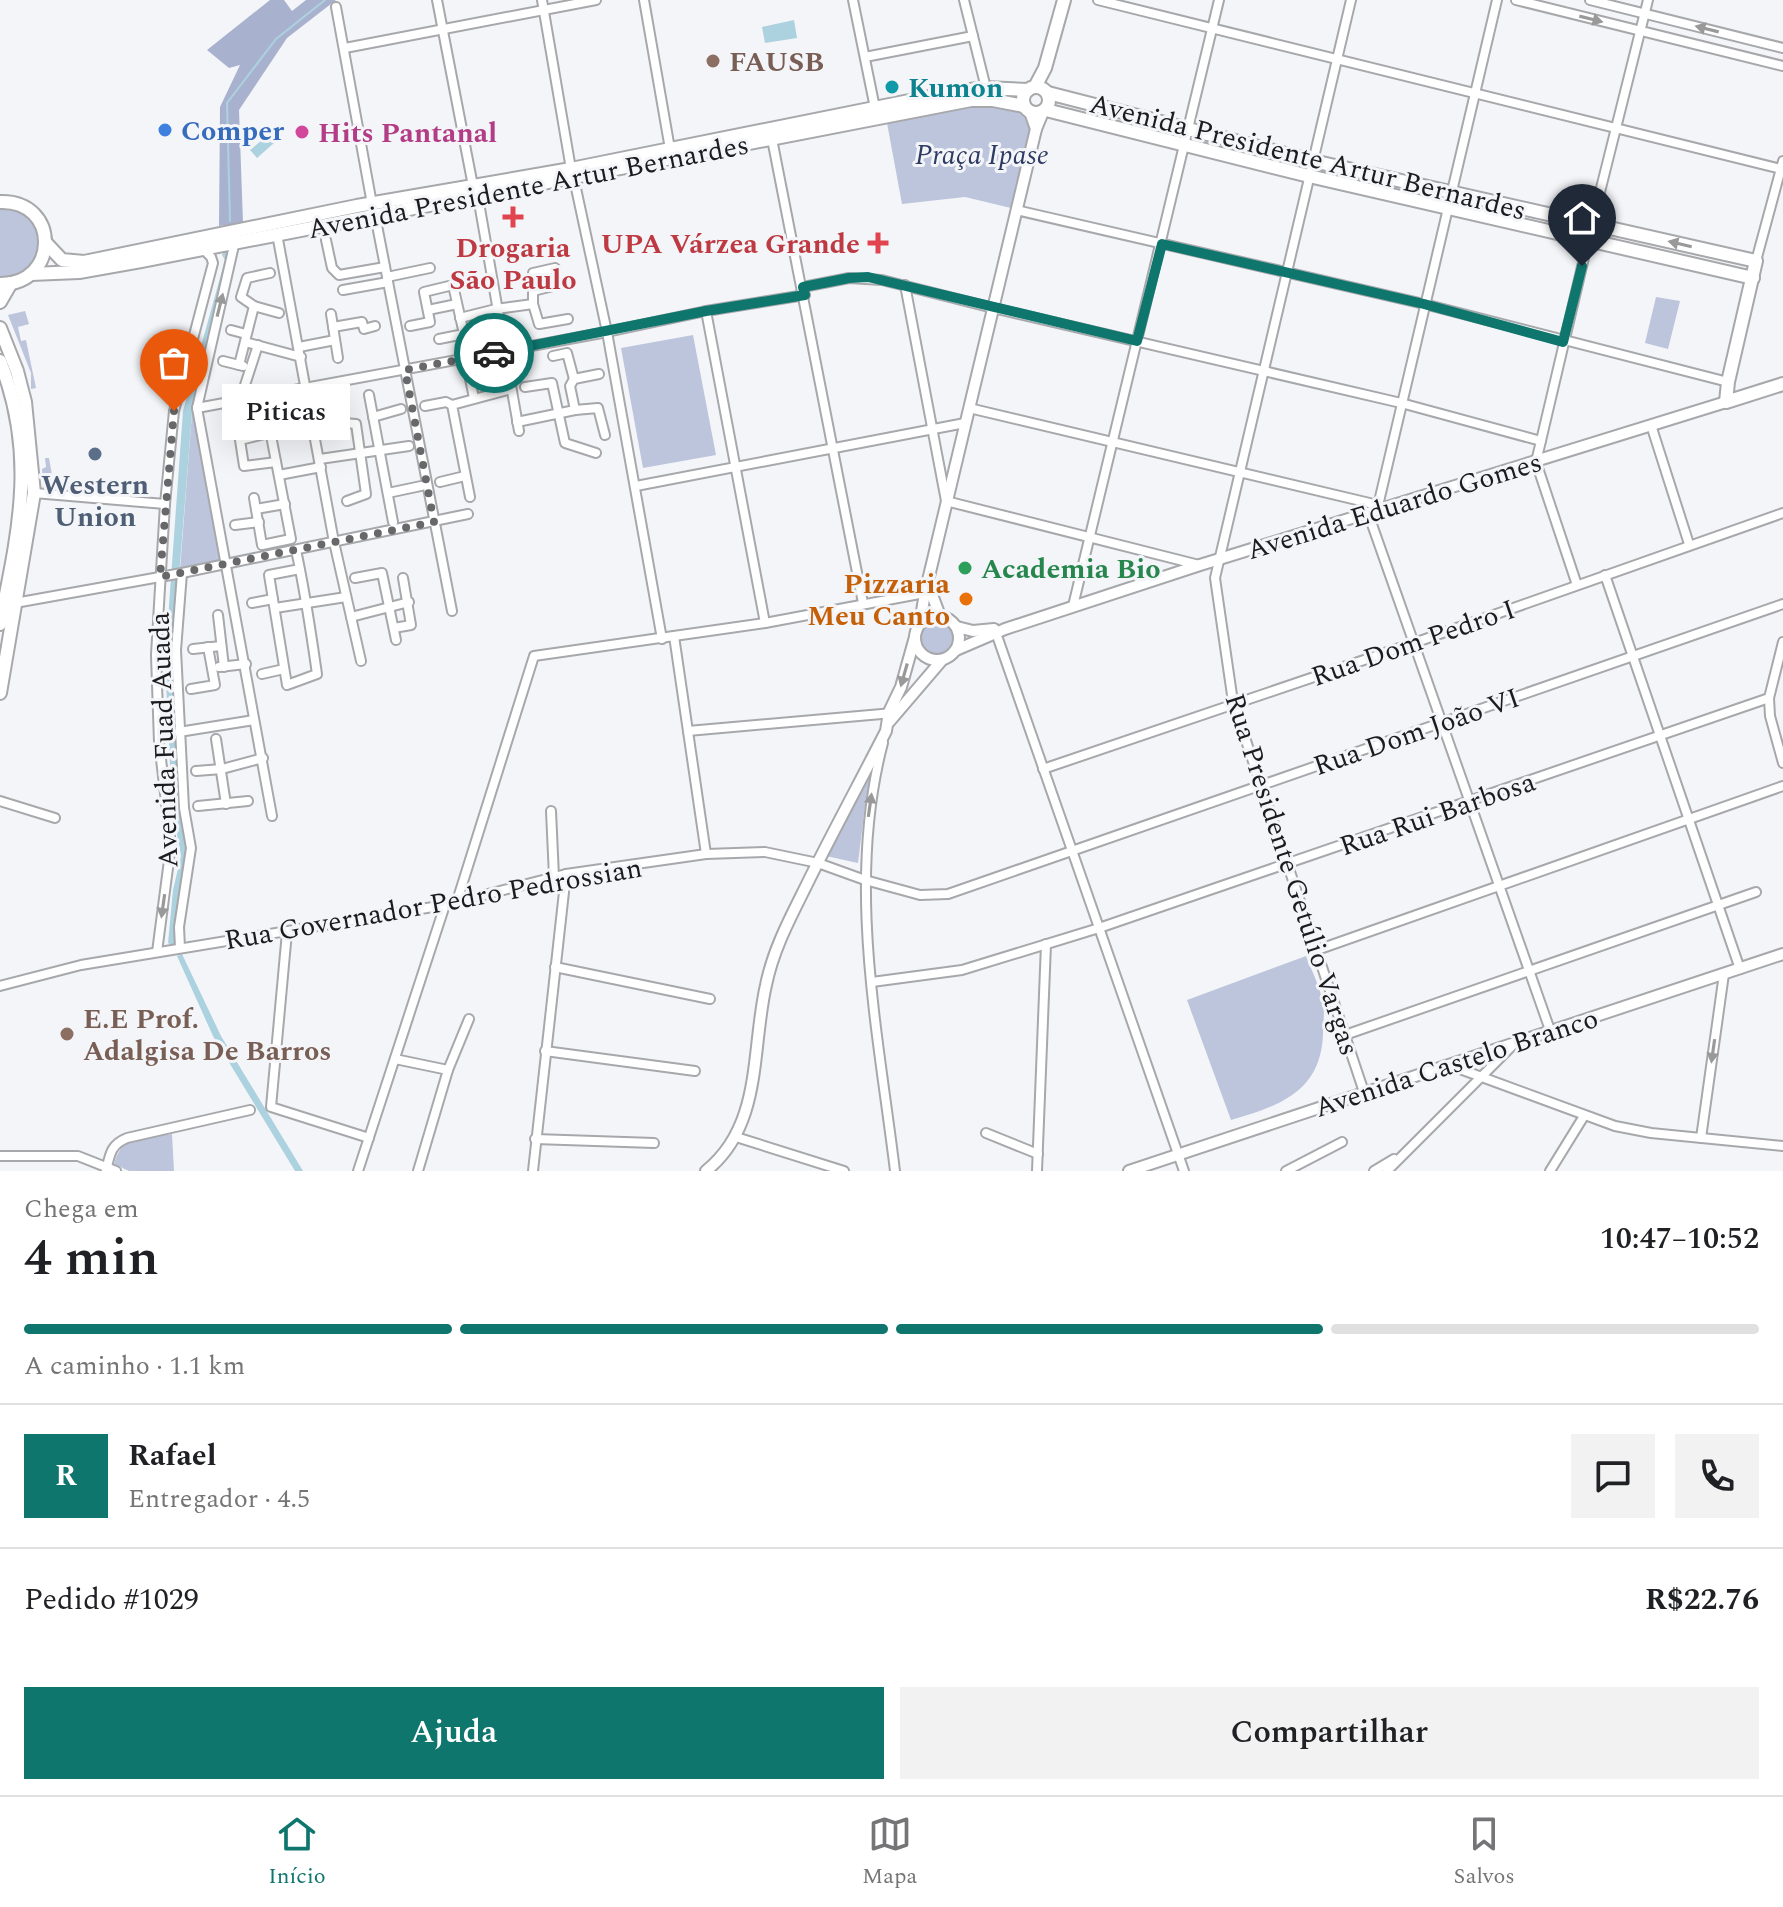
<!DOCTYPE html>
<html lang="pt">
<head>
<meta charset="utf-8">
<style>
  :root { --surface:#fff; --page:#f2f2f2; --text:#202124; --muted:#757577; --line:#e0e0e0; --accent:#0f766e }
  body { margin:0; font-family:Spectral,serif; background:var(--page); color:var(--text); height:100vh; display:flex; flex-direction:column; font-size:30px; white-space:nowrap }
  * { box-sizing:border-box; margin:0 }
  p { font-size:26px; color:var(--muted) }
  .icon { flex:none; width:44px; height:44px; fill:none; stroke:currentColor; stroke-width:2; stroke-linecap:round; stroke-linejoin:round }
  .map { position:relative; height:1171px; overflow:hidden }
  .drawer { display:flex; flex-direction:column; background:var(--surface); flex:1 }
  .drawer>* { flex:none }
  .pin { position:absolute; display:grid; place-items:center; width:68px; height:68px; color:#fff; margin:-82px -34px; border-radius:50% 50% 50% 0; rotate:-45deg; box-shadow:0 0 8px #0007 }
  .pin .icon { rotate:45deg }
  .courier { position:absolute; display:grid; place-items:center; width:80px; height:80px; margin:-40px; border:6px solid #0f766e; border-radius:50%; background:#fff; color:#222; box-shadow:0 2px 10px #0007 }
  .bubble { position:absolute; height:56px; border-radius:0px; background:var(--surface); box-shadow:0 8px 32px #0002; font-size:26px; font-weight:600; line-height:56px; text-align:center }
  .overview em { font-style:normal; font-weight:600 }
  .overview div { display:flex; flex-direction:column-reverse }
  .overview { display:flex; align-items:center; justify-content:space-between; height:136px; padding:0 24px }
  h1 { font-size:52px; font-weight:600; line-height:60px }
  .bar { display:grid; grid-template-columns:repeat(4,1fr); gap:12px 8px; align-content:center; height:96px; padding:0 24px }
  .bar i { height:10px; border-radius:6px; background:var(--line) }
  .bar .on { background:var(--accent) }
  .bar p { grid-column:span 4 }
  .line { display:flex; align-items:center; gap:20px; padding:0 24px; border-top:2px solid var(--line) }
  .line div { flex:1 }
  .round { display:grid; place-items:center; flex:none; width:84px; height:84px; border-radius:0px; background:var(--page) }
  .cta { display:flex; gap:16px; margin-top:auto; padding:16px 24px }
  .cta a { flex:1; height:92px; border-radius:0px; background:var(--accent); color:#fff; font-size:32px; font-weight:600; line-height:92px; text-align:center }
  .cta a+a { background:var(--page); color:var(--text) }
  .menu { display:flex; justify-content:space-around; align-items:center; height:112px; border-top:2px solid var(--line); background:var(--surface); font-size:22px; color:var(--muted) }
  .menu a { display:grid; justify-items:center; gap:4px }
  .menu .on { color:var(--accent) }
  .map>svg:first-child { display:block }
  .green { fill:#bdc5dc }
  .forest { fill:#a8b2cf }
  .water { fill:#acd1df }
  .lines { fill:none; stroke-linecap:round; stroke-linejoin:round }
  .stream { stroke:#acd1df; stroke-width:2 }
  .minor-casing { stroke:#a7a8ab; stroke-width:12 }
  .tertiary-casing { stroke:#a7a8ab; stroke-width:14 }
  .secondary-casing { stroke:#a7a8ab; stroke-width:16 }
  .minor { stroke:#fff; stroke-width:8 }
  .tertiary { stroke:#fff; stroke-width:10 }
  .secondary { stroke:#fff; stroke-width:12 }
  .oneway { fill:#99999a }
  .done { stroke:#68686a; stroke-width:8; stroke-dasharray:0 14.4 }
  .route { stroke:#0f766e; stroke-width:10 }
  .education-dot { fill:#8d6e63; stroke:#f4f5f8; stroke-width:3 }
  .culture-dot { fill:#0f9aa8; stroke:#f4f5f8; stroke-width:3 }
  .shop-dot { fill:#3f7fe0; stroke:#f4f5f8; stroke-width:3 }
  .hotel-dot { fill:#d1479c; stroke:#f4f5f8; stroke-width:3 }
  .health-dot { fill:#e0444e; stroke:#f4f5f8; stroke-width:3 }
  .service-dot { fill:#5c6f8a; stroke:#f4f5f8; stroke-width:3 }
  .leisure-dot { fill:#2e9e5b; stroke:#f4f5f8; stroke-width:3 }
  .food-dot { fill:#e8710a; stroke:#f4f5f8; stroke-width:3 }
  .labels { text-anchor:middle; stroke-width:6; stroke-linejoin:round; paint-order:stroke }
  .education-label { font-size:28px; font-weight:bold; fill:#785e54; stroke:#f4f5f8; text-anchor:start }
  .culture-label { font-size:28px; font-weight:bold; fill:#0d838f; stroke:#f4f5f8; text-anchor:start }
  .shop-label { font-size:28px; font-weight:bold; fill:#366cbe; stroke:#f4f5f8; text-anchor:start }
  .hotel-label { font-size:28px; font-weight:bold; fill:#b23c85; stroke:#f4f5f8; text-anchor:start }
  .park-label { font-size:28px; font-style:italic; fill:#2e3b64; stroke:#f4f5f8 }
  .street-label { font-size:28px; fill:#1c1c1e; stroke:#f4f5f8 }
  .health-label { font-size:28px; font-weight:bold; fill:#be3a42; stroke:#f4f5f8; text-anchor:end }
  .service-label { font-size:28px; font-weight:bold; fill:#4e5e75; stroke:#f4f5f8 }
  .leisure-label { font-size:28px; font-weight:bold; fill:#27864d; stroke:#f4f5f8; text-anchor:start }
  .food-label { font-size:28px; font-weight:bold; fill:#c56008; stroke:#f4f5f8; text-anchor:end }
</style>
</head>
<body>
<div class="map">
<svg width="1783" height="1171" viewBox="0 0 1783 1171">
  <rect width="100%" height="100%" fill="#f4f5f8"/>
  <g class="green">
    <path d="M975,107C996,107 1022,107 1037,124L1015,209L965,197L902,204L887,123Z"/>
    <path d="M0,206C50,212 53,272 2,278L0,277Z"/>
    <polygon points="232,250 196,402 223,562 180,570 192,413"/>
    <polygon points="1656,297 1680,301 1668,349 1645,343"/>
    <polygon points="25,311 29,324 18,327 21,341 26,340 36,388 31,389 31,373 8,315"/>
    <polygon points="693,335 716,455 643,468 621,348"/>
    <polygon points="45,458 49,458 54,486 60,487 59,490 43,488 42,469 46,467"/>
    <circle cx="938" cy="636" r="18"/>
    <polygon points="872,769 866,798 858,863 826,856"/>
    <path d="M1306,956C1312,971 1320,987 1323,1003C1325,1012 1323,1024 1323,1034C1321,1092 1279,1106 1231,1120L1187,1000Z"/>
    <path d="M172,1134L174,1171H129L114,1164C122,1133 145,1138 172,1134Z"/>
  </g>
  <polygon class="forest" points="270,0 284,0 292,11 306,0 336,0 287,38 239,110 243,223 219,226 220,107 240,65 229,68 207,50"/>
  <g class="water">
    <polygon points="794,20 797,38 765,43 762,27"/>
    <polygon points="268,135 274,143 257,158 250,150"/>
    <polygon points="232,250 192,413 173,652 180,794 189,849 178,944 171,945 168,943 173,890 181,856 172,807 165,661 183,411 225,260 222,255 224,251"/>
    <polygon points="182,954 221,1036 303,1171 295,1171 213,1036 177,956"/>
  </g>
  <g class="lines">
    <polyline class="stream" points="230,221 227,103 276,39 325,0"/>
    <g class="minor-casing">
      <g id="minor">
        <polyline points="437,0 473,186"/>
        <polyline points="542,0 571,169"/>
        <polyline points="644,0 670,149"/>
        <polyline points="853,0 875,108"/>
        <polyline points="964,0 986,88"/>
        <polyline points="1098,0 1781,169"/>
        <polyline points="1351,0 1215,578 1233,702 1364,1092"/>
        <polyline points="1516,0 1783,66"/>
        <polyline points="1590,0 1783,48"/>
        <polyline points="336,7 372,204"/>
        <polyline points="345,48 596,0"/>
        <polyline points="865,57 973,36"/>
        <polyline points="772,139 863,603"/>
        <polyline points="574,179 607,332 662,639"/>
        <polyline points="478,197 519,431"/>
        <polyline points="1016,210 1424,304 1728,382"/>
        <polyline points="375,215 452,611"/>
        <polyline points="277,234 334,542 361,661"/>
        <polyline points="326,240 332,268 339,275 385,267"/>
        <polyline points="235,241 197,408 272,816"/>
        <polyline points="1756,261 1783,161"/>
        <polyline points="555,268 533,273 533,304 539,324 568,319"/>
        <polyline points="387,277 430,268"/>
        <polyline points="905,285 946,501 1199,565"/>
        <polyline points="803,287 849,278 882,280 993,308 1401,403 1541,441"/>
        <polyline points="343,290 388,282"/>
        <polyline points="533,291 561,284"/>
        <polyline points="254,306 241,297 247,278 270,273"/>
        <polyline points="428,310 457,304"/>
        <polyline points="706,311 765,623"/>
        <polyline points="331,314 338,358"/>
        <polyline points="460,318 496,309 533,304"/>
        <polyline points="410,326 430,322 424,292 453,285 464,334 439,339"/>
        <polyline points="333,327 362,322 364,329 375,326"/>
        <polyline points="231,330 246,334"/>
        <polyline points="245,342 301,357"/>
        <polyline points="299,347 335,340"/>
        <polyline points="553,356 567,353 574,379"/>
        <polyline points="223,361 243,366"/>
        <polyline points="239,365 254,306 279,313"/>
        <polyline points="469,374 474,398"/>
        <polyline points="245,385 258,345"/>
        <polyline points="525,387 552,383 565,443 596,453"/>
        <polyline points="369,395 393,522"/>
        <polyline points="425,406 446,402 452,405"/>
        <polyline points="197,408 607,332 706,311 805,295"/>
        <polyline points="969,408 1378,505"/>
        <polyline points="575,410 570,386 574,379 599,374"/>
        <polyline points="373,417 401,409"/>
        <polyline points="332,422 356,424 366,494 347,501"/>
        <polyline points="517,422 575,410 598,408 605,435"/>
        <polyline points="1651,425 1689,544"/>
        <polyline points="320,459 409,446"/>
        <polyline points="276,462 244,466 240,440 301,425"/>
        <polyline points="279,475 321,467"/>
        <polyline points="440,482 465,476"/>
        <polyline points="636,486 965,423"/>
        <polyline points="34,493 165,504"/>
        <polyline points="388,493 421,486"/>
        <polyline points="470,497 452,405 511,389"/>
        <polyline points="254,498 262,545 291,539 267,415"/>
        <polyline points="256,509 285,504"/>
        <polyline points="1377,510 1497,0"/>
        <polyline points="1368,513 1550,1030"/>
        <polyline points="235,525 259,522"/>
        <path d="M296,550C305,591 311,632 317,674L287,685L269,575L300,569"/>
        <polyline points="1605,575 1740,969"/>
        <polyline points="355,578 382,573 396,640"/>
        <polyline points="1577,585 1536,462 1592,224 1648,0"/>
        <polyline points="15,603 182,573 468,514"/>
        <polyline points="252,603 273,599"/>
        <polyline points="1073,606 1219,0"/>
        <polyline points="275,608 346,597"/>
        <polyline points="218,615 224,667"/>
        <polyline points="351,617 409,602"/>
        <polyline points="394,628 411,625 403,578"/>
        <polyline points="995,630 1184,1171"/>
        <polyline points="674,636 706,854"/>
        <polyline points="1783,642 1769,698 1770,716 1783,763"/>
        <polyline points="193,649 221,646"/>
        <polyline points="219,667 246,664"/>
        <polyline points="262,674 284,669"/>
        <polyline points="191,689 215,685 208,647"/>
        <polyline points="688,731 893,713"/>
        <polyline points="179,732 254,720"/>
        <polyline points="216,739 226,804"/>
        <path d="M883,743C846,883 878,1031 895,1171"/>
        <polyline points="1043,769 1414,643 1783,513"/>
        <polyline points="196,771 222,769 263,758"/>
        <polyline points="0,801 55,818"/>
        <polyline points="198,806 248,801"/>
        <polyline points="551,811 554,877"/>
        <polyline points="457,901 534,656 765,623 930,592"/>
        <polyline points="287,932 271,1107 369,1138"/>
        <polyline points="180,948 179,927 191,848 184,808 176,650 182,573"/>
        <polyline points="1317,950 1783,786"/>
        <polyline points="157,952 171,845 159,742 156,655 165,504 174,411 213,263 211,257 203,249"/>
        <polyline points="555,967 710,999"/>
        <polyline points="872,982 962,970 1099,928 1769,698"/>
        <polyline points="0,986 81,965 445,905 566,874 706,854 765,852 818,863 865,880 920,895 948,894 1783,604"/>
        <polyline points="1345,1035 1756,892"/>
        <polyline points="545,1051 695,1071"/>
        <polyline points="395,1059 448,1070"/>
        <polyline points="1449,1065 1615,1126 1651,1133 1783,1146"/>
        <polyline points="986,1133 1038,1154"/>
        <polyline points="736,1137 844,1171"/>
        <polyline points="1701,1138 1724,974"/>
        <polyline points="535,1139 654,1143"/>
        <polyline points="0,1156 78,1156 116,1171"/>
        <path d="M106,1171C110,1155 110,1145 127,1138L250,1110"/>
        <polyline points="358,1171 445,905"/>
        <polyline points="418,1171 448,1070 469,1019"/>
        <polyline points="533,1171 566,874"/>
        <polyline points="1037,1171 1046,944"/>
        <polyline points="1286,1171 1342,1142"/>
        <polyline points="1374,1171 1394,1159"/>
        <polyline points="1387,1171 1514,1044"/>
        <polyline points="1550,1171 1584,1116"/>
      </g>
    </g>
    <g class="tertiary-casing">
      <g id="tertiary">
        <polyline points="1030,112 1036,129"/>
        <polyline points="928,584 940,616"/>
        <circle cx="937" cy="638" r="22"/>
        <polyline points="920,623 925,593 1036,129 1043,112"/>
        <polyline points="957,627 973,631 994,629"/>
        <polyline points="956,650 1005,629 1200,565 1726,402"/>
        <polyline points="889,722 942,660"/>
        <path d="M706,1171C763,1125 751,1050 766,985C774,946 793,913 810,878C835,828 861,780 886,731L889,712L901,687L915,637"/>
        <polyline points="1129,1171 1783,954"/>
      </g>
    </g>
    <g class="secondary-casing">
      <g id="secondary">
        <circle cx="1036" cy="100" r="13"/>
        <polyline points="1035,87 1045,68 1064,0"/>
        <polyline points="1048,93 1313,161 1756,261 1728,382 1726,402 1783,384"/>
        <polyline points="1046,110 1309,176 1753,278"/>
        <path d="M0,202C61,200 59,285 0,284"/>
        <polyline points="46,243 62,260 84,262 357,206 571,169 954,92 986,88 1028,90"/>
        <polyline points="31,274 79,272 141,261 971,100 993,100 1024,106"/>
        <polyline points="0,302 11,283"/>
        <polyline points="0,328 17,371 25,402 34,493 0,693"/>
        <path d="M0,361C37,454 19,530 0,624"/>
      </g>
    </g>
    <use href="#minor" class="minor"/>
    <use href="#tertiary" class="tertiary"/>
    <use href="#secondary" class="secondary"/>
  </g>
  <defs><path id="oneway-solid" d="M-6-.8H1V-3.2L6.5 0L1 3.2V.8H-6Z" transform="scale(2)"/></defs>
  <g class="oneway">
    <use href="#oneway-solid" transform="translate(1591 19) rotate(14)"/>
    <use href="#oneway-solid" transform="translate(1707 29) rotate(-166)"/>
    <use href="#oneway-solid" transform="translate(1680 244) rotate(-167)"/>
    <use href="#oneway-solid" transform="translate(220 305) rotate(-76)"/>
    <use href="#oneway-solid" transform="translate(904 675) rotate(106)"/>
    <use href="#oneway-solid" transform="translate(870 805) rotate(-82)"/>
    <use href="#oneway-solid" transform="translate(163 906) rotate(98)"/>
    <use href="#oneway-solid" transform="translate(1713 1051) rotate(98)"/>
  </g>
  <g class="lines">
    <polyline class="done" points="174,411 160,577 434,522 405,370 494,353"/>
    <polyline class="route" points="494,353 706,311 805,295 803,287 849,278 868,277 1137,341 1162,244 1424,304 1563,342 1582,266"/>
  </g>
  <g class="education-dot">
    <circle cx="713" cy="61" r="8"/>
    <circle cx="67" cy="1034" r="8"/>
  </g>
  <circle class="culture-dot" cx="892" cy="87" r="8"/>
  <circle class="shop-dot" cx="165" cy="130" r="8"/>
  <circle class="hotel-dot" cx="302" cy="132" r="8"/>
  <g class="health-dot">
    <path d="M509 205h8v8h8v8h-8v8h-8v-8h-8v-8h8z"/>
    <path d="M874 231h8v8h8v8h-8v8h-8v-8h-8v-8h8z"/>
  </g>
  <circle class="service-dot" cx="95" cy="454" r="8"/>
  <circle class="leisure-dot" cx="965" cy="568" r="8"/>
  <circle class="food-dot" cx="966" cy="599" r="8"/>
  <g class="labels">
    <g class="education-label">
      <text x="729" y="71">FAUSB</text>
      <text x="83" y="1028">E.E Prof.<tspan x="83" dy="32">Adalgisa De Barros</tspan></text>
    </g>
    <g class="culture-label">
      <text x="908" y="97">Kumon</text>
    </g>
    <g class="shop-label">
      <text x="181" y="140">Comper</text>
    </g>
    <g class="hotel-label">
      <text x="318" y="142">Hits Pantanal</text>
    </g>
    <g class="park-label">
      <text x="982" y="164">Praça Ipase</text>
    </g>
    <g class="street-label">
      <text transform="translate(1308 156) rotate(14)" y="10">Avenida Presidente Artur Bernardes</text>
      <text transform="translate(528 186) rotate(-11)" y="10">Avenida Presidente Artur Bernardes</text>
      <text transform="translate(1394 505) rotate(-17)" y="10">Avenida Eduardo Gomes</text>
      <text transform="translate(1413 642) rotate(-19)" y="10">Rua Dom Pedro I</text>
      <text transform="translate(1416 731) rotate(-19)" y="10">Rua Dom João VI</text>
      <text transform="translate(163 740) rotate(-92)" y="10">Avenida Fuad Auada</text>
      <text transform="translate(1437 813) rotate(-19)" y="10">Rua Rui Barbosa</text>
      <text transform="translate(1293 874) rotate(72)" y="10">Rua Presidente Getúlio Vargas</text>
      <text transform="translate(433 903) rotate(-10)" y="10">Rua Governador Pedro Pedrossian</text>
      <text transform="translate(1456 1062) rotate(-18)" y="10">Avenida Castelo Branco</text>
    </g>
    <g class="health-label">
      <text x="860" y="253">UPA Várzea Grande</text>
      <text x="513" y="257" text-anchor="middle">Drogaria<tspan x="513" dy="32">São Paulo</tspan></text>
    </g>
    <g class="service-label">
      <text x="95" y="494">Western<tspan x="95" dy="32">Union</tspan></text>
    </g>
    <g class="leisure-label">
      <text x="981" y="578">Academia Bio</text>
    </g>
    <g class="food-label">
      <text x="950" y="593">Pizzaria<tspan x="950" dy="32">Meu Canto</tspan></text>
    </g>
  </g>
</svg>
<div class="pin" style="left:174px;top:411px;background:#ea580c"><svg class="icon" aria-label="bag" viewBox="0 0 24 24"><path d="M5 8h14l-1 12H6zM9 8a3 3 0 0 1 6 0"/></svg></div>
<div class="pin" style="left:1582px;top:266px;background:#1f2937"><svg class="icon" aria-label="home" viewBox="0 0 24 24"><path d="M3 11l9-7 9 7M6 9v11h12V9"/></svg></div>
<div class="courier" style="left:494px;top:353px"><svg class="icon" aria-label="car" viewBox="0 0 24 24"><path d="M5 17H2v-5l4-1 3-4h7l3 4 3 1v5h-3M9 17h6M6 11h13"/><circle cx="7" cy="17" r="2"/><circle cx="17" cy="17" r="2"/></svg></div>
<div class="bubble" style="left:222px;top:384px;width:128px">Piticas</div>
</div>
<section class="drawer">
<div class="overview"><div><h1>4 min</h1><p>Chega em</p></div><em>10:47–10:52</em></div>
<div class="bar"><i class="on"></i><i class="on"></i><i class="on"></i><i></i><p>A caminho · 1.1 km</p></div>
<div class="line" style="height:144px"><b class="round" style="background:var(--accent);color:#fff">R</b><div><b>Rafael</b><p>Entregador · 4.5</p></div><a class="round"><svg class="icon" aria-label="chat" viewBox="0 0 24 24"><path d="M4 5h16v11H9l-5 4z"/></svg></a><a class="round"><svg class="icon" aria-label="phone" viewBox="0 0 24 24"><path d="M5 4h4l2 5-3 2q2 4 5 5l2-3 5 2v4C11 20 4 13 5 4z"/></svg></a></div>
<div class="line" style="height:104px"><div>Pedido #1029</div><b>R$22.76</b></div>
<div class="cta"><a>Ajuda</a><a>Compartilhar</a></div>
</section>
<nav class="menu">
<a class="on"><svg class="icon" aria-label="home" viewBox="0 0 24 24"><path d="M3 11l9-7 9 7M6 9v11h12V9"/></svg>Início</a>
<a><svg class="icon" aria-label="map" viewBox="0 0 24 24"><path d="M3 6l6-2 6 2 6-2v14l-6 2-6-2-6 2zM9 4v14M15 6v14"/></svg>Mapa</a>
<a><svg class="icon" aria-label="saved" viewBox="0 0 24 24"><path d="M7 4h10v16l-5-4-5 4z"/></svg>Salvos</a>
</nav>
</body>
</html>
